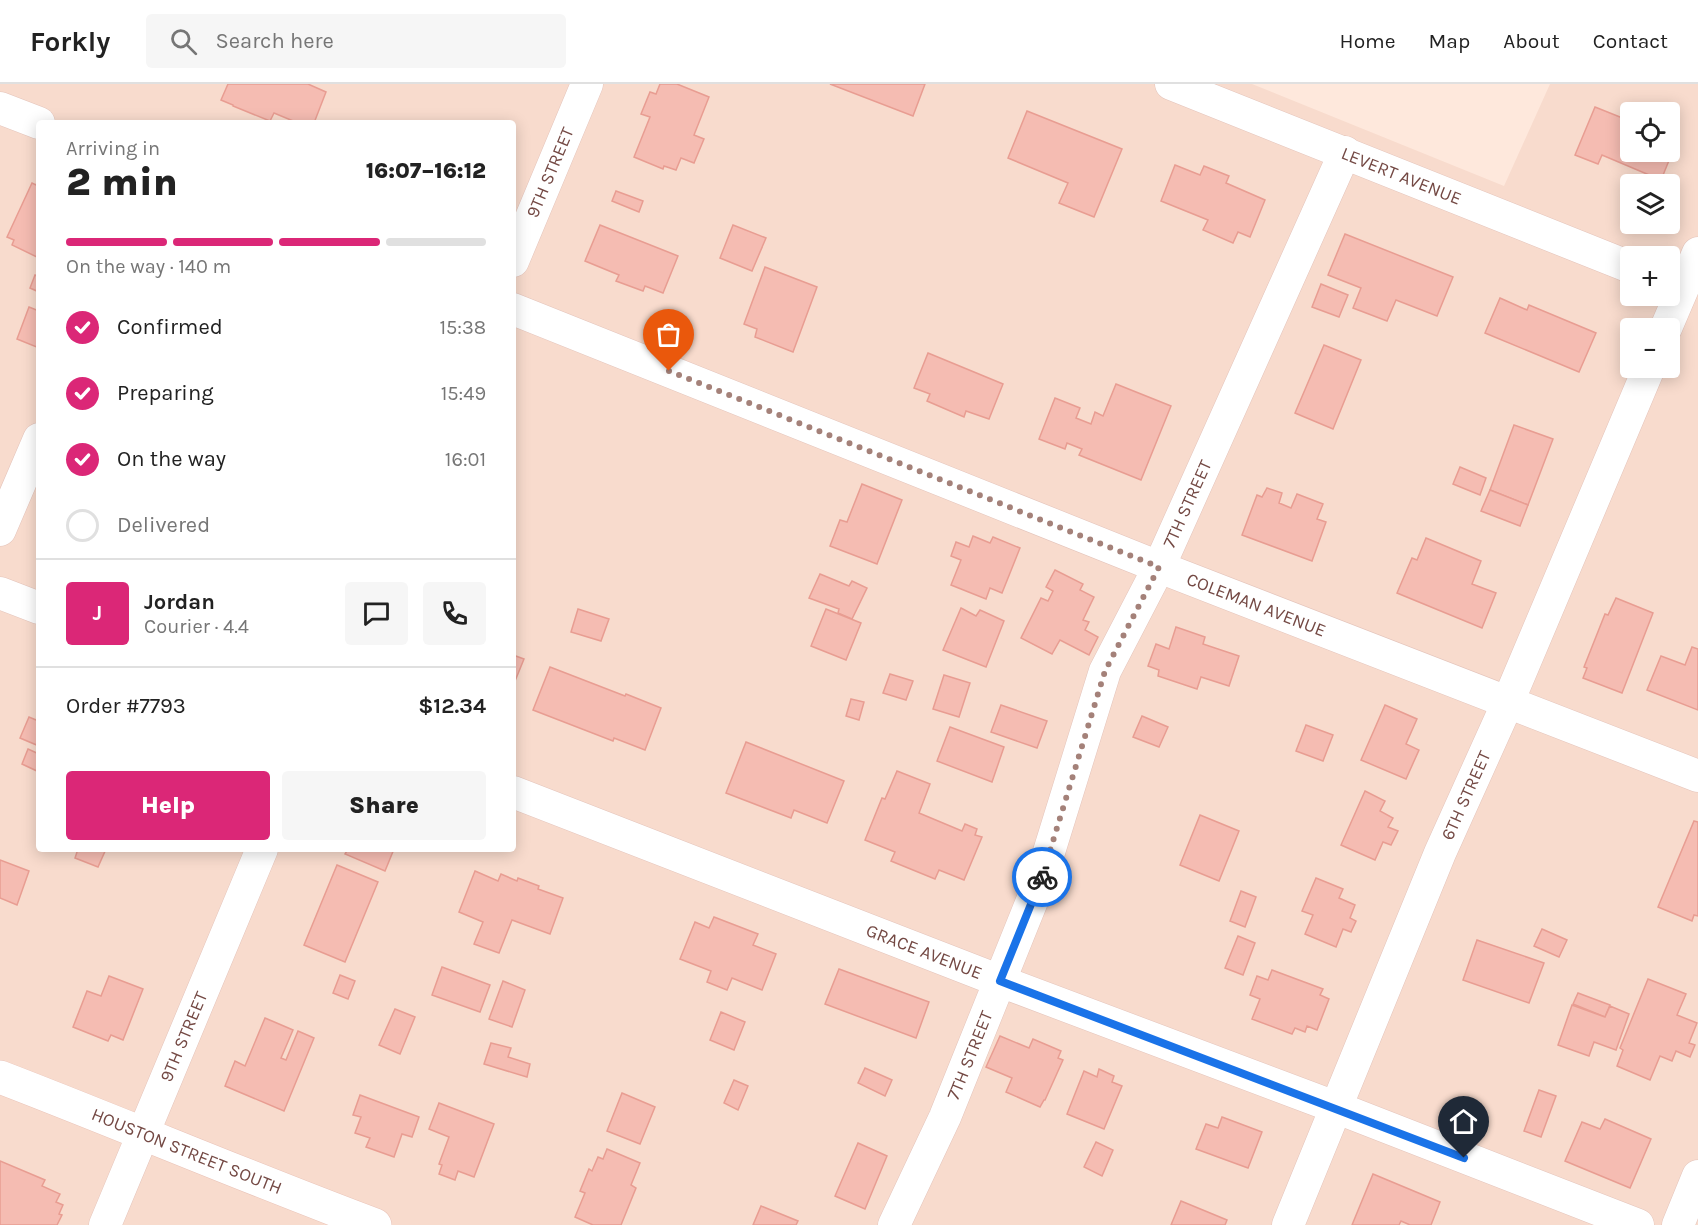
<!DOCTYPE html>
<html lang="en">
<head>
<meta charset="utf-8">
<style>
  :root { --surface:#fff; --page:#f6f6f6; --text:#222; --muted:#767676; --line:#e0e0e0; --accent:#db2777 }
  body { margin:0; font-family:Karla,sans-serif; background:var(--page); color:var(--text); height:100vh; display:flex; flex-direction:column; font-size:22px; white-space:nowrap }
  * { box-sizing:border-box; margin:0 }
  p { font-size:20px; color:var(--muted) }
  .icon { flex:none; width:33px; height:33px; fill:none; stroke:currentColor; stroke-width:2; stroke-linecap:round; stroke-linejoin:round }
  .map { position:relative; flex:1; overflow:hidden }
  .side { position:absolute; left:36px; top:36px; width:480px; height:732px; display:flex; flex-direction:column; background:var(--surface); border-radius:6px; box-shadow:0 3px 15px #0003 }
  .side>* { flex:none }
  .controls { position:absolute; left:1620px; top:18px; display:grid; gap:12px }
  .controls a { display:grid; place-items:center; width:60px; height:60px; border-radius:6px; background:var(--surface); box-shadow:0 3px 15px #0003; font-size:30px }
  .pin { position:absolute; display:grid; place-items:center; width:51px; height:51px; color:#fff; margin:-62px -26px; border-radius:50% 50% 50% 0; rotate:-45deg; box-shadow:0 0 6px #0007 }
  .pin .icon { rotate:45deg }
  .courier { position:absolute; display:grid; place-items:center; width:60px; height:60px; margin:-30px; border:4px solid #1a73e8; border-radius:50%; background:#fff; color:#222; box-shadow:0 2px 8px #0007 }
  .overview em { font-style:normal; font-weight:800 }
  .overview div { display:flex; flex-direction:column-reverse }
  .overview { display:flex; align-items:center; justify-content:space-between; height:102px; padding:0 30px }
  h1 { font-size:39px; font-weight:800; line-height:45px }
  .bar { display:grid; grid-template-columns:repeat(4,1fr); gap:9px 6px; align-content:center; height:72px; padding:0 30px }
  .bar i { height:8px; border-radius:4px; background:var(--line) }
  .bar .selected { background:var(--accent) }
  .bar p { grid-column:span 4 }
  .line { display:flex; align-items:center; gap:15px; padding:0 30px; border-top:2px solid var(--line) }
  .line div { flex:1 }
  .round { display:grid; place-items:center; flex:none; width:63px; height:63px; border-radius:6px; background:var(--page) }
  ol { padding:0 30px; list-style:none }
  li { display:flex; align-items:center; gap:18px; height:66px }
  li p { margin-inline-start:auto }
  li .icon { padding:6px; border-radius:50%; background:var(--accent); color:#fff; stroke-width:4 }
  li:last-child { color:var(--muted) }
  li i { width:33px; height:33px; border:3px solid var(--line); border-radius:50% }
  .button { display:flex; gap:12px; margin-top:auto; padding:12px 30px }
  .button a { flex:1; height:69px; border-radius:6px; background:var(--accent); color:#fff; font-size:24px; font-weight:800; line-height:69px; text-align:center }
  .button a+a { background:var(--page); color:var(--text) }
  header { display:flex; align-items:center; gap:36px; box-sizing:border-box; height:84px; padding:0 30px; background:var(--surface); border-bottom:2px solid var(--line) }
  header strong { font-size:28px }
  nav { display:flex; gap:33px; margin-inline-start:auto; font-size:21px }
  .search { width:420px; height:54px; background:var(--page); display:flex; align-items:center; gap:15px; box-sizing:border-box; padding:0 21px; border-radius:6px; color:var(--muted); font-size:22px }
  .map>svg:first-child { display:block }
  .residential { fill:#f8dbcd; fill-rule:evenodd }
  .building { fill:#f5bcb2; stroke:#e89d92; stroke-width:1.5 }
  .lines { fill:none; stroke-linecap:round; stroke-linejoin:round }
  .street-casing { stroke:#e4c4bb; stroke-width:33 }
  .secondary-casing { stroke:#e9c3b8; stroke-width:34 }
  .street { stroke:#fff; stroke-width:32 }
  .secondary { stroke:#fff; stroke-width:33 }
  .done { stroke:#a48179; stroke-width:6; stroke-dasharray:0 10.8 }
  .route { stroke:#1a73e8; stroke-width:8 }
  .labels { text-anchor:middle; stroke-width:4.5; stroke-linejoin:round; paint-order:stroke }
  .street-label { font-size:18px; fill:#744944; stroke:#ffeee4 }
</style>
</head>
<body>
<header>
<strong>Forkly</strong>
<div class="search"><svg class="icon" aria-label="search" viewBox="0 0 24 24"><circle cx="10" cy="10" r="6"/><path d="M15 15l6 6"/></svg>Search here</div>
<nav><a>Home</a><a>Map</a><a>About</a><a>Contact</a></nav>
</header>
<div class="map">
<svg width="1698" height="1141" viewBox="0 0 1698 1141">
  <rect width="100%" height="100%" fill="#fee8dc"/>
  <path class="residential" d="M0,0H1252L1504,102L1550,0H1698V1141H0ZM1630,28H1670V68H1630ZM39,39H513V765H39ZM1630,100H1670V140H1630ZM1630,172H1670V212H1630ZM1630,244H1670V284H1630Z"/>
  <g class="building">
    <polygon points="228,0 308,0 326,8 314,39 298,39 274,29 270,37 233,22 233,21 221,16"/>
    <polygon points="660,0 677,0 709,13 694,51 704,55 694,79 681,74 676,86 664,82 663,85 634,73 650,33 641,30 650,8 656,10"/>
    <polygon points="830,0 925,0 913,32"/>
    <polygon points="1595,23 1630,37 1630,68 1670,68 1670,54 1677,57 1661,96 1602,71 1598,80 1575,71"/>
    <polygon points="1027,27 1122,65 1094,133 1059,119 1068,99 1008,74"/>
    <polygon points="1175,81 1200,91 1204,82 1229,92 1226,99 1265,116 1250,153 1238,148 1233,159 1203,146 1208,136 1161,117"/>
    <polygon points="39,94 39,174 12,161 14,156 7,153 32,99 36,101"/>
    <polygon points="616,107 643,117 639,128 612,117"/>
    <polygon points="600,141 678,172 663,209 645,202 643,207 616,197 619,191 585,177"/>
    <polygon points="733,141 766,154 752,187 720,174"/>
    <polygon points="1345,150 1453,193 1437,232 1396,216 1387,237 1353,224 1361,204 1328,191"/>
    <polygon points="765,183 817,203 793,268 755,253 757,245 744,240"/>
    <polygon points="35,191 39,193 39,208 30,204"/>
    <polygon points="1321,200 1348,211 1339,233 1312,223"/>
    <polygon points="1500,214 1527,226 1529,221 1596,249 1579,288 1485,249"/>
    <polygon points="29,223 39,227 39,264 17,255"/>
    <polygon points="1324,261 1361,276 1333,345 1295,329"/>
    <polygon points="928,269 1003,300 989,335 966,327 964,333 927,317 930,310 914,304"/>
    <polygon points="1116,300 1171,322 1141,396 1079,371 1082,365 1067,359 1065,365 1039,355 1055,314 1080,324 1076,334 1091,340 1095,328 1103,332"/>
    <polygon points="1514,341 1553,355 1528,421 1490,406"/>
    <polygon points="1460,383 1486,394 1480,411 1453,400"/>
    <polygon points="862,400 902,416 877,480 830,462 840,436 847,438"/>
    <polygon points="1267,404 1282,409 1279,419 1291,424 1297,410 1323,420 1317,435 1326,438 1312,477 1242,451 1257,411 1262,413"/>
    <polygon points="1490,406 1528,421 1520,442 1481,427"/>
    <polygon points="973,452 990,459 993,453 1020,464 1002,509 990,504 986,515 951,501 961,476 951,472 956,458 969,463"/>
    <polygon points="1426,454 1481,477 1472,500 1496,509 1482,544 1397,509 1412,474 1417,476"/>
    <polygon points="1055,486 1083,500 1080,506 1094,513 1083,536 1089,538 1085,546 1098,553 1089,571 1060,556 1052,570 1021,554 1041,514 1048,517 1053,507 1046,503"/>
    <polygon points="820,490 849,502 852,497 867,504 852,535 838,529 839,525 809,514"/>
    <polygon points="1616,514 1653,529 1622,609 1583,594 1587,584 1584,583 1605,530 1608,531"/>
    <polygon points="961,524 976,532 980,526 1004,537 986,583 943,566"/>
    <polygon points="578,525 609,535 601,557 571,548"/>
    <polygon points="826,525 861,539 846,576 811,562"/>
    <polygon points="1176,543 1205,553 1203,560 1239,572 1229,602 1201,593 1197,605 1158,592 1159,586 1148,582 1156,560 1169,565"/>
    <polygon points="1692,563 1698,565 1698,626 1647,606 1661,572 1685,581"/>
    <polygon points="513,571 524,575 513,602"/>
    <polygon points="550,583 625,612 626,610 661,624 645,666 614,654 613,657 533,626"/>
    <polygon points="890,590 913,597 906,616 883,609"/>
    <polygon points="944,591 970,599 959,633 933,625"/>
    <polygon points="851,615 864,618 859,636 846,632"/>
    <polygon points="1001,621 1047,637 1037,664 991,648"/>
    <polygon points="1385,621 1417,635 1406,660 1419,666 1406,695 1361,676"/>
    <polygon points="39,630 39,662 20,654 29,633 36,636"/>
    <polygon points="1142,632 1168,643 1159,663 1133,653"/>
    <polygon points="1306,641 1333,651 1323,677 1296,667"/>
    <polygon points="950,643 1004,663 992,698 937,677"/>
    <polygon points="746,658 844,697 827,739 794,726 791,734 726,709"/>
    <polygon points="28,665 39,670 39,688 22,680"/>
    <polygon points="897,687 930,700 919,729 962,747 965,740 977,745 975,751 982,753 964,796 939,786 935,795 891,777 895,768 865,756 882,714 885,715"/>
    <polygon points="1365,707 1385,717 1380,727 1393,734 1388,743 1398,747 1391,761 1383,758 1375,776 1341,761"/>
    <polygon points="1200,731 1239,747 1219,797 1180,781"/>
    <polygon points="1694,737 1698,738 1698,832 1694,831 1692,837 1658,823"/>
    <polygon points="78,765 106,765 98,783 75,774"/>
    <polygon points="348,765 394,765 385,787 345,770"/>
    <polygon points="0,776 29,787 17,821 0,814"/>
    <polygon points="337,781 378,798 345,878 304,861"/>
    <polygon points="475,787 498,797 501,790 517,797 518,794 539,802 538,805 563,814 550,850 512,836 499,869 474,860 483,838 459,828"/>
    <polygon points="1316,794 1343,805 1339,814 1355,821 1350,834 1356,837 1351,848 1343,845 1336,863 1305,850 1313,831 1302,827"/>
    <polygon points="1241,807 1256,813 1245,843 1230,837"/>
    <polygon points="714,833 758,850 753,861 776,870 762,906 732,894 727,906 707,898 711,887 680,875 695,838 709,844"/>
    <polygon points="1542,845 1567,856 1559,873 1534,862"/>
    <polygon points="1238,852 1255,859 1243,891 1225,884"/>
    <polygon points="1477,856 1544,879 1529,919 1463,896"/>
    <polygon points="442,883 490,901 480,928 432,911"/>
    <polygon points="839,885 929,918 916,954 825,920"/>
    <polygon points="1272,886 1323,905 1320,911 1329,915 1317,946 1307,942 1305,948 1295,944 1292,950 1252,935 1260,915 1250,911 1257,892 1268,896"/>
    <polygon points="340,891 355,897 348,915 333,909"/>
    <polygon points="109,892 143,905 123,956 111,951 108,957 73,943 87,907 101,912"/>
    <polygon points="1648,895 1686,910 1677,931 1697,939 1689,959 1695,961 1690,973 1676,967 1672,977 1660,972 1650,996 1617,982 1623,966 1620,964"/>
    <polygon points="503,897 525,906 512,943 489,935"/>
    <polygon points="1578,909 1610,921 1605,933 1573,920"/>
    <polygon points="1572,921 1605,933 1610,922 1629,930 1616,966 1594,958 1589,972 1558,961"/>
    <polygon points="395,925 415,933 400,970 379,961"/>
    <polygon points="721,928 745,938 734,966 710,956"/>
    <polygon points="265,934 293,946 281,974 286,976 298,947 314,954 284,1027 225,1002 235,977 245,982"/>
    <polygon points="1000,952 1029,964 1033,955 1061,967 1058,974 1063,976 1045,1016 1044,1016 1040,1023 1006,1008 1012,994 986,983"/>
    <polygon points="491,959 511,964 508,973 530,980 527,993 484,980"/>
    <polygon points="865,984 892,996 885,1012 858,999"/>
    <polygon points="1099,985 1114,992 1112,998 1122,1002 1104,1045 1067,1030 1084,987 1097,993"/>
    <polygon points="734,996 748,1002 738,1026 724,1019"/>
    <polygon points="1539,1006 1556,1012 1541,1053 1524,1047"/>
    <polygon points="622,1009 655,1023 640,1060 607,1047"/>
    <polygon points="360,1011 419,1033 412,1053 402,1050 394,1073 366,1063 370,1054 355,1049 361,1033 353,1031"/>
    <polygon points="439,1019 494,1040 474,1093 458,1087 455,1096 439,1090 442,1081 439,1080 449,1053 429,1045"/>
    <polygon points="1222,1033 1262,1048 1248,1084 1196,1065 1206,1040 1218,1044"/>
    <polygon points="1605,1035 1651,1055 1630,1104 1565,1077 1582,1038 1600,1045"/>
    <polygon points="1096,1058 1113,1066 1102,1092 1084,1083"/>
    <polygon points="858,1059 887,1072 865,1125 835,1112"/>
    <polygon points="607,1065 640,1079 631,1101 636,1104 621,1141 593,1141 575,1133 585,1109 580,1107 589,1085 592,1087 598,1073 603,1075"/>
    <polygon points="0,1077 45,1096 42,1102 60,1110 56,1118 63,1121 59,1130 62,1131 57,1141 0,1141"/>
    <polygon points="1373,1090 1440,1118 1431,1141 1410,1141 1401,1137 1399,1141 1352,1141"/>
    <polygon points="1181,1117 1227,1136 1225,1141 1171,1141"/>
    <polygon points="761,1122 798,1137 796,1141 753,1141"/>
  </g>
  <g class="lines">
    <g class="street-casing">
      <g id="street">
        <path id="s1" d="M1171,0L1630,183"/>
        <polyline points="0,24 39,39"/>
        <path id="s2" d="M513,177L587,0"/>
        <path id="s3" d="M513,225L1159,483L1698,692"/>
        <polyline points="1666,244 1698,169"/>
        <polyline points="0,446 39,355"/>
        <polyline points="0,509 39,524"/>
        <path id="s4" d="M513,708L1000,897L1335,1023L1638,1141"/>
        <path id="s5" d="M105,1141L262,765"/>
        <path id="s6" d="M894,1141L945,1033L1040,797L1105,587L1159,483L1345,68"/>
        <path id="s7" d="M1288,1141L1440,769L1508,618L1649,284"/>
        <polyline points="1678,1141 1698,1092"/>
      </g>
    </g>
    <g class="secondary-casing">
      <g id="secondary">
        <path id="s8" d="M0,993C125,1041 249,1094 375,1141"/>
      </g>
    </g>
    <use href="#street" class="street"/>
    <use href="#secondary" class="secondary"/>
  </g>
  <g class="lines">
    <polyline class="done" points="669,287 1159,483 1105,587 1042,793"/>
    <polyline class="route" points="1042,793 1000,897 1464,1074"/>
  </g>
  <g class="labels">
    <g class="street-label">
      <text dy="6" stroke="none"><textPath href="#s2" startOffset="96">9TH STREET</textPath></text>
      <text dy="6" stroke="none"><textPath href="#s1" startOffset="248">LEVERT AVENUE</textPath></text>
      <text dy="6" stroke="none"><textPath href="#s6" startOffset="780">7TH STREET</textPath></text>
      <text dy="6" stroke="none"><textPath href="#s3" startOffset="800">COLEMAN AVENUE</textPath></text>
      <text dy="6" stroke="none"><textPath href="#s7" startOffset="465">6TH STREET</textPath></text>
      <text dy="6" stroke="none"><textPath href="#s4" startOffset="441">GRACE AVENUE</textPath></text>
      <text dy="6" stroke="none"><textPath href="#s5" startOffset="204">9TH STREET</textPath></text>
      <text dy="6" stroke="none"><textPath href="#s6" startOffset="186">7TH STREET</textPath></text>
      <text dy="6" stroke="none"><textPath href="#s8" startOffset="201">HOUSTON STREET SOUTH</textPath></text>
    </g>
  </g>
</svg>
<div class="controls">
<a><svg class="icon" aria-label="locate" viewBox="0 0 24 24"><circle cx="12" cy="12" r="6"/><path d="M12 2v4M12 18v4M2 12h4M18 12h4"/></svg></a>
<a><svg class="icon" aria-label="layers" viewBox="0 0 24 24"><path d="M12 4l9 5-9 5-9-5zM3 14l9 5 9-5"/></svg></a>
<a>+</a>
<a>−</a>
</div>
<div class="pin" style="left:669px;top:287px;background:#ea580c"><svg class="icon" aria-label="bag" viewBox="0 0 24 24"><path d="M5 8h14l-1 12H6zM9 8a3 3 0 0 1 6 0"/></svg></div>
<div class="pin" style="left:1464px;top:1074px;background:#1f2937"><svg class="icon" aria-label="home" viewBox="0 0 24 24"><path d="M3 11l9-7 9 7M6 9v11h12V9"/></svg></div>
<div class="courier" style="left:1042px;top:793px"><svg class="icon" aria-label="bike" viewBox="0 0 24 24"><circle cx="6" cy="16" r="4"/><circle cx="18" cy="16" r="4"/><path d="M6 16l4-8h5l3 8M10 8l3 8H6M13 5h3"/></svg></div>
<section class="side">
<div class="overview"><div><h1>2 min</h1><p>Arriving in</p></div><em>16:07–16:12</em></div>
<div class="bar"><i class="selected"></i><i class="selected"></i><i class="selected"></i><i></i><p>On the way · 140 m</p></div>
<ol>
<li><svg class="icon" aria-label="check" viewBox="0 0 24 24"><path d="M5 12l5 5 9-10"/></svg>Confirmed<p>15:38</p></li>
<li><svg class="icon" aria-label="check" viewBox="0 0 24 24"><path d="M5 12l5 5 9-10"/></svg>Preparing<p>15:49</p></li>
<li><svg class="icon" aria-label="check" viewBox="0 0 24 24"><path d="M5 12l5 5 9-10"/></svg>On the way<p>16:01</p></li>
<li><i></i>Delivered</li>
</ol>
<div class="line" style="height:108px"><b class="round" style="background:var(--accent);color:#fff">J</b><div><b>Jordan</b><p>Courier · 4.4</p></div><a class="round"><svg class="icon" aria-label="chat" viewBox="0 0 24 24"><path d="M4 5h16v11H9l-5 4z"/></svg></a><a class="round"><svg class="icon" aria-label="phone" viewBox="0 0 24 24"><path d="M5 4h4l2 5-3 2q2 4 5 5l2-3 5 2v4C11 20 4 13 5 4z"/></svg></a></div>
<div class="line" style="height:78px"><div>Order #7793</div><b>$12.34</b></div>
<div class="button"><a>Help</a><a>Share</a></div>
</section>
</div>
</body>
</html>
